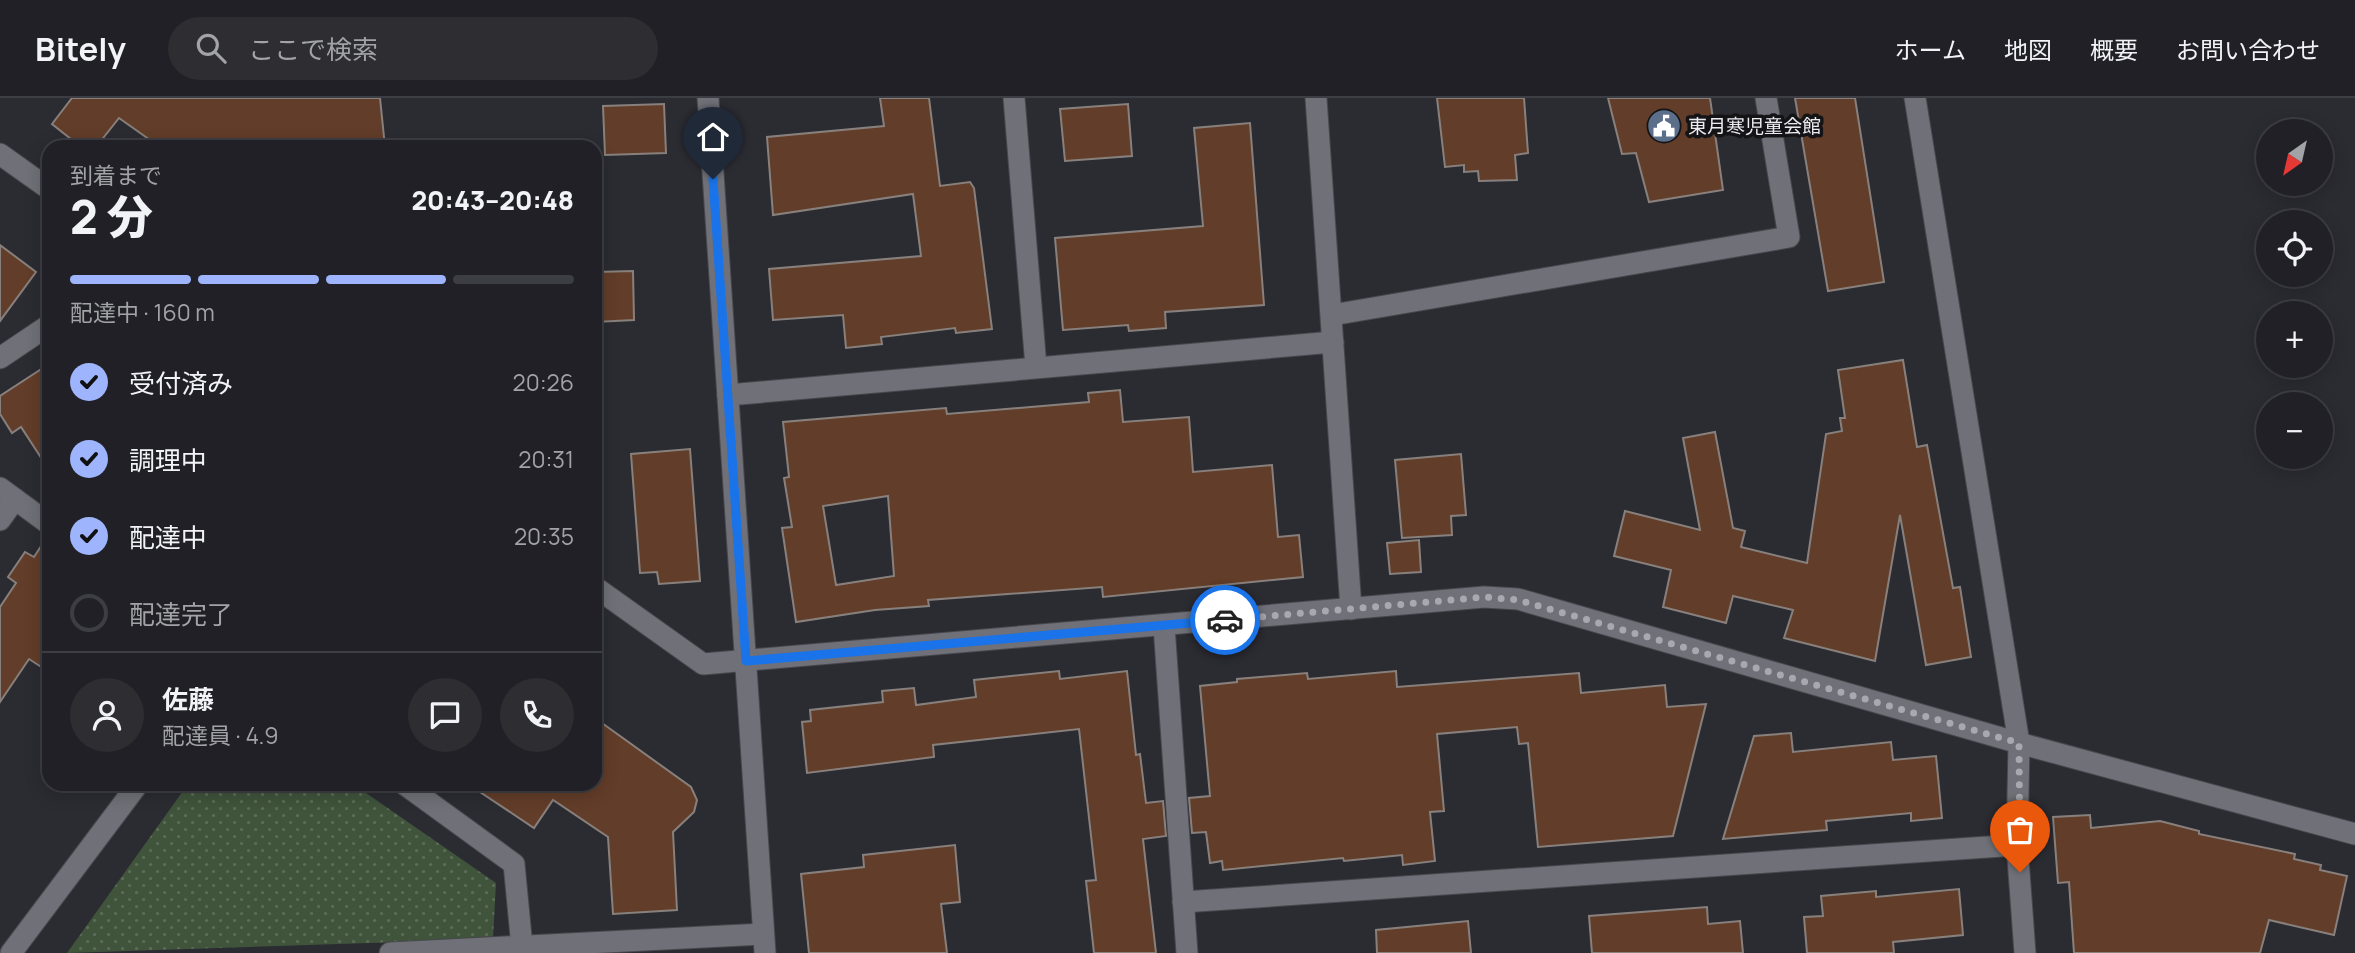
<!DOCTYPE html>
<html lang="ja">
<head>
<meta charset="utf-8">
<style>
  :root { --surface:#202026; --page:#2d2d32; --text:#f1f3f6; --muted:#a2a3a7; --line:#3d3e43; --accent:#9eb4fd }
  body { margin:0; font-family:Manrope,"Noto Sans JP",sans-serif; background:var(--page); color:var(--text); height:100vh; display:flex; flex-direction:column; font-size:26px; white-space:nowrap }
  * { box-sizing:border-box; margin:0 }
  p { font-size:23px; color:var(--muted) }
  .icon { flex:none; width:38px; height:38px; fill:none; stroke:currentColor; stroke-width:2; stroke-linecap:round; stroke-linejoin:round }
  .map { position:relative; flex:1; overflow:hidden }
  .sheet { position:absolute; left:42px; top:42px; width:560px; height:651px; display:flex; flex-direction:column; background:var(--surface); border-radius:21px; box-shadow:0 4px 18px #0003,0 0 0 2px var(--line) }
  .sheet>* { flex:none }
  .needle { width:46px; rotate:214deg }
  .tools { position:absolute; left:2256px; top:21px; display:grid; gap:14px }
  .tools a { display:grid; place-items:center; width:77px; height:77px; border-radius:50%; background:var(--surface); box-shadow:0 4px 18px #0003,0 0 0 2px var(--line); font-size:35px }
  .pin { position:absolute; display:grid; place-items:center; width:60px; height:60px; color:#fff; margin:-72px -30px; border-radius:50% 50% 50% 0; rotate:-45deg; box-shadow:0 0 7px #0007 }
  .pin .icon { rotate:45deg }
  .courier { position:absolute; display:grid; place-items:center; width:70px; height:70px; margin:-35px; border:5px solid #1a73e8; border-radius:50%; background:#fff; color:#222; box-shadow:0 2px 9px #0007 }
  .head em { font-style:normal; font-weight:800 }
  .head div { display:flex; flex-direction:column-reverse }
  .head { display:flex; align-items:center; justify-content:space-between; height:119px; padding:0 28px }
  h1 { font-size:46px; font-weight:800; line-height:52px }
  .bar { display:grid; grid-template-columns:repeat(4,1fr); gap:10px 7px; align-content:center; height:84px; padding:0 28px }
  .bar i { height:9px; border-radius:5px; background:var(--line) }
  .bar .selected { background:var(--accent) }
  .bar p { grid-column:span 4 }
  .line { display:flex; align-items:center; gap:18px; padding:0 28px; border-top:2px solid var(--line) }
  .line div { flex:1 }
  .round { display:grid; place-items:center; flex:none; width:74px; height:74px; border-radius:37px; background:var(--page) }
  ol { padding:0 28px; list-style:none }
  li { display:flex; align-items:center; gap:21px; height:77px }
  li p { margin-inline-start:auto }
  li .icon { padding:7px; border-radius:50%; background:var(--accent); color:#111; stroke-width:4 }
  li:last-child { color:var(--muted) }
  li i { width:38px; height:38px; border:4px solid var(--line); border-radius:50% }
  header { display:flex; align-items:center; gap:42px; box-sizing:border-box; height:98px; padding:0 35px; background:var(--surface); border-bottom:2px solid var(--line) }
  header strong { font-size:33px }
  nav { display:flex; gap:38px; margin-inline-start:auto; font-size:24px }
  .search { width:490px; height:63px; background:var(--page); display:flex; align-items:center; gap:18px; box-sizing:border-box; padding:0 24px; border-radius:38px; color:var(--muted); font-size:26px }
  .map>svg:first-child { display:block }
  .park { fill:url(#park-dots) }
  .building { fill:#623d29; stroke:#88807c; stroke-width:2; fill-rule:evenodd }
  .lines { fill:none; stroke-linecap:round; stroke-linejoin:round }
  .minor-casing { stroke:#48474d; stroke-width:23 }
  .minor { stroke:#707078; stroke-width:21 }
  .done { stroke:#a8a8ae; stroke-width:7; stroke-dasharray:0 12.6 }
  .route { stroke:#1a73e8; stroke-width:9 }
  .labels { text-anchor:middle; stroke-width:7; stroke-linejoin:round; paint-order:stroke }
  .poi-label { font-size:19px; fill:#ebebf0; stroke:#141417; text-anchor:start }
</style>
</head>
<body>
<header>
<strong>Bitely</strong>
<div class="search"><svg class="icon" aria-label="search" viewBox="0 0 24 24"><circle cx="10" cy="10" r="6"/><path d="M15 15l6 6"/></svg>ここで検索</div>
<nav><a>ホーム</a><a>地図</a><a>概要</a><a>お問い合わせ</a></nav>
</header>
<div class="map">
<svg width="2355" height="855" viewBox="0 0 2355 855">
  <defs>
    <pattern id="park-dots" width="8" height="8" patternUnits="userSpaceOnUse" patternTransform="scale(1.75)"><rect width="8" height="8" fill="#3f543b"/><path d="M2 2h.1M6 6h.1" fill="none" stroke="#5b6d58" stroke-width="1.8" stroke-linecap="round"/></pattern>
  </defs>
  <rect width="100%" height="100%" fill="#2b2b32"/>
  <polygon class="park" points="188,686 353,686 496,785 493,841 67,855"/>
  <g class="building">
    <polygon points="72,0 380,0 385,49 160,49 119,20 96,49 81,49 52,26"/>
    <polygon points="880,0 929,0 940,88 970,84 974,90 992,231 956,235 955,230 881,239 882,246 846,250 843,217 773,222 769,171 921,158 913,96 773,117 767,39 884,28"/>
    <polygon points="1437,0 1524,0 1528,55 1515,57 1517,82 1479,83 1478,73 1464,74 1464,67 1445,69"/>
    <polygon points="1608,0 1710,0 1723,92 1649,104 1636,55 1622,56"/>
    <polygon points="1795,0 1855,0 1884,184 1828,193"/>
    <polygon points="664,6 666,55 605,57 603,8"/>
    <polygon points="1128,6 1132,58 1065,63 1060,11"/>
    <polygon points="1250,25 1264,207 1165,214 1166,230 1129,233 1128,227 1063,232 1055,140 1203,128 1194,30"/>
    <polygon points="0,147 36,174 0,223"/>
    <polygon points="633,173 634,222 595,224 595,174"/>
    <polygon points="1903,262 1917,349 1927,347 1953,490 1960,489 1971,559 1926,567 1900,417 1875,563 1784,540 1793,512 1733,498 1726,525 1663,509 1671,472 1614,458 1625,413 1700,432 1683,340 1715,334 1733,430 1745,433 1741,449 1807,465 1826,336 1842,333 1840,320 1845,320 1838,272"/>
    <polygon points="49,266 49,372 21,329 12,335 0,316 0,298"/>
    <path d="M1120,292L1123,324L1189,319L1193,374L1272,367L1278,439L1299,437L1303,479L1103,499L1102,489L928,502L929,508L875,512L796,524L782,430L792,429L784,380L789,379L783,324L946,310L947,316L1089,304L1088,295ZM888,398L894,478L836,487L823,408Z"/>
    <polygon points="690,351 700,483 659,486 657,474 640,475 631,356"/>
    <polygon points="1461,356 1466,417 1451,418 1452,437 1402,440 1395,362"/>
    <polygon points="47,439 49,574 29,561 0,604 0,509 16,485 8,479 25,454 34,459"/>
    <polygon points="1419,442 1421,474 1390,476 1387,445"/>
    <polygon points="1059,573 1060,581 1127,573 1136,657 1140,656 1146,705 1163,703 1166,738 1143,741 1156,855 1094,855 1086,783 1096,782 1079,631 933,647 934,659 807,675 802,624 811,623 810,612 883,604 882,593 914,590 916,607 976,599 974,582"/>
    <polygon points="1396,573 1397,589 1579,575 1581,595 1665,587 1667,609 1706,606 1673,738 1538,749 1528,645 1519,646 1517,629 1437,636 1444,713 1430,714 1435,763 1403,767 1402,757 1344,763 1343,760 1223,772 1222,763 1210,765 1206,734 1192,735 1189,700 1210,698 1200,588 1237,584 1237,581 1307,575 1308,581"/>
    <polygon points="595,620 691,689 697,702 694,714 673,734 677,812 613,816 608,739 553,702 534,730 468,686 595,686"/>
    <polygon points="1791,635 1793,654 1891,644 1893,662 1936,658 1942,720 1911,723 1911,715 1826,723 1827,732 1723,741 1754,638"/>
    <polygon points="2090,717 2091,730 2160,723 2199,733 2199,736 2295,756 2294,761 2321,767 2320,772 2347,778 2334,837 2269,822 2260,855 2074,855 2069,784 2058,785 2053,719"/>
    <polygon points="955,747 960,804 941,806 947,855 809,855 801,776 864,769 863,757"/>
    <polygon points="1959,791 1963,837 1893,844 1894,855 1807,855 1804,819 1823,818 1821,798 1876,793 1876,799"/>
    <polygon points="1707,809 1708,826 1740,823 1743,855 1592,855 1589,818"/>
    <polygon points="1468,823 1471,855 1377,855 1376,832"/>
  </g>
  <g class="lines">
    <g class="minor-casing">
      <g id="minor">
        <polyline points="708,0 765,855"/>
        <polyline points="1014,0 1036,269"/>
        <polyline points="1316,0 1351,511"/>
        <polyline points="1915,0 2019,645 2017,747 2025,855"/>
        <polyline points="0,56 49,91"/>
        <polyline points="1332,217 1789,139 1766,0"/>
        <polyline points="0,260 49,227"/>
        <polyline points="728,297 1333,244"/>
        <polyline points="0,390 49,426"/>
        <polyline points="0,422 15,401"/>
        <polyline points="595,489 703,566 1484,499 1518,501 2019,645 2355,736"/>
        <polyline points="1164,528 1187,855"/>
        <polyline points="404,686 514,766 522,849"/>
        <polyline points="1183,804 2017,747"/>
        <polyline points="11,855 138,686"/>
        <polyline points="390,855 763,836"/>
      </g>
    </g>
    <use href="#minor" class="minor"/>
  </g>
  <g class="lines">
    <polyline class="done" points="1225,522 1485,499 1518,502 2019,645 2020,774"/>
    <polyline class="route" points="713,81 746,563 1225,522"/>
  </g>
  <defs>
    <g id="civic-disc" transform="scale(1.75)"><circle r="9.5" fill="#5c6f8a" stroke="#141417"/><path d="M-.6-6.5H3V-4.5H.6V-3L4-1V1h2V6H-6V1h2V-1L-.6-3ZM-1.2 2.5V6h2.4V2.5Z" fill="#fff"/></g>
  </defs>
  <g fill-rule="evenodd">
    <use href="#civic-disc" x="1664" y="28"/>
  </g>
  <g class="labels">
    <g class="poi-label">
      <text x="1688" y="35">東月寒児童会館</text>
    </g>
  </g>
</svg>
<div class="tools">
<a><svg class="needle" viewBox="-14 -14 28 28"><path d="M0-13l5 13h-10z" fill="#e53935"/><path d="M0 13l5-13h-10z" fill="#a2a3a7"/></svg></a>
<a><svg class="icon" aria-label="locate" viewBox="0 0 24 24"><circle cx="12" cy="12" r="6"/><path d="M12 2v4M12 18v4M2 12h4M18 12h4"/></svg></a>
<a>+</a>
<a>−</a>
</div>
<div class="pin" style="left:2020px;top:774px;background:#ea580c"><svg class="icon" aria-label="bag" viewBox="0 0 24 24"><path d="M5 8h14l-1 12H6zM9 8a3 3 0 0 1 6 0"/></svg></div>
<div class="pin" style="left:713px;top:81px;background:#1f2937"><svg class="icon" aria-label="home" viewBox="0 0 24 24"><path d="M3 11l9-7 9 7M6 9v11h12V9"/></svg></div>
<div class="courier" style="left:1225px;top:522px"><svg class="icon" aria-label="car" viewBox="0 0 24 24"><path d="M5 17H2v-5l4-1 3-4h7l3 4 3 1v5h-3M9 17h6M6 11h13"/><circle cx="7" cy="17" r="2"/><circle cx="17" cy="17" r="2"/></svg></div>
<section class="sheet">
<div class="head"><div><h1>2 分</h1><p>到着まで</p></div><em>20:43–20:48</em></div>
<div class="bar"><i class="selected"></i><i class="selected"></i><i class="selected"></i><i></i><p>配達中 · 160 m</p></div>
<ol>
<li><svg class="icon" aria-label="check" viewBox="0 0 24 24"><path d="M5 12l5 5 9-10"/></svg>受付済み<p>20:26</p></li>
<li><svg class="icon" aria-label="check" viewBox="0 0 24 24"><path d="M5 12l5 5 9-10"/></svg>調理中<p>20:31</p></li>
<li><svg class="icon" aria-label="check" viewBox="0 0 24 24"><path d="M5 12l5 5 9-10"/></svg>配達中<p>20:35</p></li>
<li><i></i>配達完了</li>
</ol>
<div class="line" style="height:126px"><a class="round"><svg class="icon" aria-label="person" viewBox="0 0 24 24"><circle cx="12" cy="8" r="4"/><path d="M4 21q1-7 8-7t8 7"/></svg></a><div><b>佐藤</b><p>配達員 · 4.9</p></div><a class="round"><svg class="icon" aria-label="chat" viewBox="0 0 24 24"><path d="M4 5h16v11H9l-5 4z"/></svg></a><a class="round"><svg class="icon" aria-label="phone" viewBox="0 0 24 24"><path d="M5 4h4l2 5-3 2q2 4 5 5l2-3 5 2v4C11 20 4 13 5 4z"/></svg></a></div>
</section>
</div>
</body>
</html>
